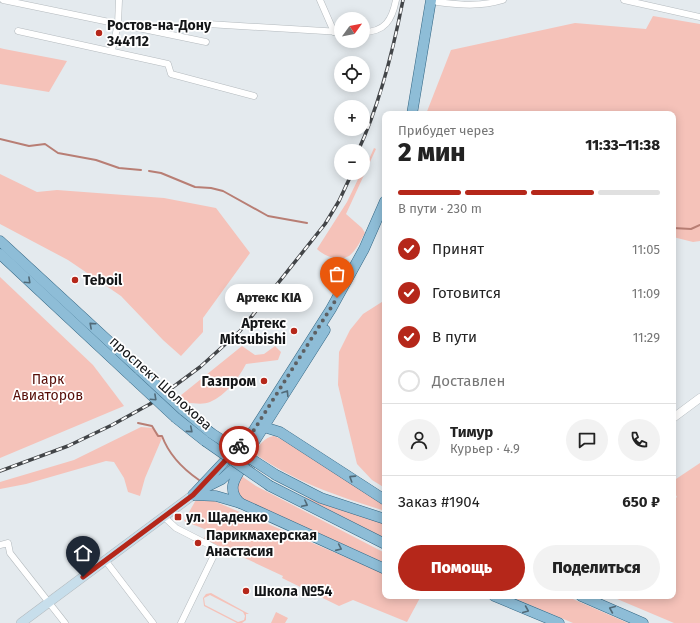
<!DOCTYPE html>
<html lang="ru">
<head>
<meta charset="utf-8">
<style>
  :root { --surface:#fff; --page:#f2f2f2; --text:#222; --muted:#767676; --line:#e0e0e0; --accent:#b5271a }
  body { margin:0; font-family:"Fira Sans",sans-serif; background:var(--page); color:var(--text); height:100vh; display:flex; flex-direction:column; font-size:15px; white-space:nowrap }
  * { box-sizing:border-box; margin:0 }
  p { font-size:13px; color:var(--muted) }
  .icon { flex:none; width:22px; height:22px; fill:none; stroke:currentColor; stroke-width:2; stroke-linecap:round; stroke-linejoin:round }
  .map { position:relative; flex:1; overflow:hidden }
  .details { position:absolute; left:382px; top:111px; width:294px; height:488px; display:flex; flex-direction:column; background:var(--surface); border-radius:8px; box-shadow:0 2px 10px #0003 }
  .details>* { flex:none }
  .needle { width:26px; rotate:57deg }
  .fabs { position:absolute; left:334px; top:12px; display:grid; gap:8px }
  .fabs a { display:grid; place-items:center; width:36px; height:36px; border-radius:50%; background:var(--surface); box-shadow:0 2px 10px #0003; font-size:20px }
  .pin { position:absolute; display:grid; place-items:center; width:34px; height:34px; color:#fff; margin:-41px -17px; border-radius:50% 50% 50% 0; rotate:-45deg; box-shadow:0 0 4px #0007 }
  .pin .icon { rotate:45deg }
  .courier { position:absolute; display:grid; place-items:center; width:40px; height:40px; margin:-20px; border:3px solid #b5271a; border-radius:50%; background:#fff; color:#222; box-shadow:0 1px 5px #0007 }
  .bubble { position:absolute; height:28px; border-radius:14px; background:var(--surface); box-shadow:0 2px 10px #0003; font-size:13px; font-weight:800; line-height:28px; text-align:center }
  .head em { font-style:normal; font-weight:800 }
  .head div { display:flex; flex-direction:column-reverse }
  .head { display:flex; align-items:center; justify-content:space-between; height:68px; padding:0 16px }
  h1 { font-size:26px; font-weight:800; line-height:30px }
  .bar { display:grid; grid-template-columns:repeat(4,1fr); gap:6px 4px; align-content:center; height:48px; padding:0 16px }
  .bar i { height:5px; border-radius:3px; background:var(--line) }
  .bar .selected { background:var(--accent) }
  .bar p { grid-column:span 4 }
  .line { display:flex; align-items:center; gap:10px; padding:0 16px; border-top:1px solid var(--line) }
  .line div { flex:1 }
  .round { display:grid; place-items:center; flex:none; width:42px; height:42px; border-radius:21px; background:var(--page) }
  ol { padding:0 16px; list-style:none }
  li { display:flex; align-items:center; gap:12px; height:44px }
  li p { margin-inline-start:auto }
  li .icon { padding:4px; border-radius:50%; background:var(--accent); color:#fff; stroke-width:4 }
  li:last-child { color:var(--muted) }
  li i { width:22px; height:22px; border:2px solid var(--line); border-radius:50% }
  .button { display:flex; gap:8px; margin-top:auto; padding:8px 16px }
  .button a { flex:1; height:46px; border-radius:24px; background:var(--accent); color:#fff; font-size:16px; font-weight:800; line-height:46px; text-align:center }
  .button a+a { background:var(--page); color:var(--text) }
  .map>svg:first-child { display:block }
  .green { fill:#f5c2b9; fill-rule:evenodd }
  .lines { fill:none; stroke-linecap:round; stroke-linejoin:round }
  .stream { stroke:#b87e74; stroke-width:2 }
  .minor-casing { stroke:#b4babe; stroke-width:7 }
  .tertiary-casing { stroke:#b4babe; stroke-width:9 }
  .secondary-casing { stroke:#b4babe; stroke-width:10 }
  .primary-casing { stroke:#336683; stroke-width:11 }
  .minor { stroke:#fff; stroke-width:6 }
  .tertiary { stroke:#fff; stroke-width:8 }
  .secondary { stroke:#c7deeb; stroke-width:9 }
  .primary { stroke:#8ebdd7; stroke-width:10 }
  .rail-casing { stroke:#424548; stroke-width:3.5 }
  .rail { stroke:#fff; stroke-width:2; stroke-dasharray:6; stroke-linecap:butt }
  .primary-bridge-casing { stroke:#336683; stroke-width:11; stroke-linecap:butt }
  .primary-bridge { stroke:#8ebdd7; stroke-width:10 }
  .oneway { stroke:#516a78 }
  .done { stroke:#5d6063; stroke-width:4; stroke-dasharray:0 7.2 }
  .route { stroke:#b5271a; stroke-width:5 }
  .poi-dot { fill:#b5271a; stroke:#fff; stroke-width:1.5 }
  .labels { text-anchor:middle; stroke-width:3.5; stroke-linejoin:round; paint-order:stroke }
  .poi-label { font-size:14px; font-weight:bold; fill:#141618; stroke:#fff; text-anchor:start }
  .park-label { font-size:14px; fill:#570e08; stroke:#fff }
  .street-label { font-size:14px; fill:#141618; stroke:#fff }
</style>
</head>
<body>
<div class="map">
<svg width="700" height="623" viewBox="0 0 700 623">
  <rect width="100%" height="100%" fill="#e4eaee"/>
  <g class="green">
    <polygon points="653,16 700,24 700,241 693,242 673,237 673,114 426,114 451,50 575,23 646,29"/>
    <polygon points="0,48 4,49 67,61 49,92 0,84"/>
    <path d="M374,148L376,149L346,214L362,228L365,233C361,240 356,251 349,256C338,262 324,256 317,249L347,202L361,173H363Z"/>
    <polygon points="0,174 37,192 57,190 164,198 216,208 250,253 203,318 203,332 181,356 163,340 121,296 68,260 0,224"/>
    <polygon points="0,277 93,365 124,406 0,458"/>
    <polygon points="385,300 385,488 372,480 357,464 338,385 339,352 350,330 363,314"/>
    <path d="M242,346L255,355L264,354L275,346L281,352L278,360L246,364C238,379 226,395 210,402C203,405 194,403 187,403L180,396Z"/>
    <polygon points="141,427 153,428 162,438 145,478 140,496 128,492 124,478 114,462 106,461 26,484 0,489 0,482 74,460"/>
    <path d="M274,436L281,439L385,505V511C338,496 294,482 254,453C260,445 264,437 274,436Z"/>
    <polygon points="700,463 700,623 674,623 610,596 673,596 673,500 677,497 673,490 673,481"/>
    <path d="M240,475L256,486L385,553V563L241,499C236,492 237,483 240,475Z"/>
    <polygon points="295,494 385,523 385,542"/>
    <polygon points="197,498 207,498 385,574 385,596 421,596 407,622 353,600 339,606 282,578 283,576 204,539 207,530 184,521"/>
    <path d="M211,593L249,614H246V620L242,623H237L204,606L203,598L206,594ZM210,595L243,612L245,616L244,620L238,622L205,605L204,598Z"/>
    <polygon points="509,596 566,596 628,623 573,623"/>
    <polygon points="276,612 288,618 285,623 271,623"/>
  </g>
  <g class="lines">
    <g class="stream">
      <polyline points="0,139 29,146 45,144 58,153 96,160 119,168 141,170"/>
      <polyline points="149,171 161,173 195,187 211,188 223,191 268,216 307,223"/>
      <polyline points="673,228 691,229 700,225"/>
      <path d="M138,423L152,426L158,436H162C169,455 183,469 199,480"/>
    </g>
    <g class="minor-casing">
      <g id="minor">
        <polyline points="3,0 206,42"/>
        <polyline points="320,0 334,32"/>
        <polyline points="624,0 700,17"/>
        <path d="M437,2C460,5 480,7 503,0"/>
        <polyline points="208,24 341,32"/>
        <polyline points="18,31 168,64 171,74 254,96"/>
        <path d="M363,32C385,32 392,20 396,0"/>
        <polyline points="112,50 118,24 119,0"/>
        <polyline points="163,516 176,528 217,549 181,623"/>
        <polyline points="0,545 8,543 10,553 65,623"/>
        <polyline points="105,560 153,623"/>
      </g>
    </g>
    <g class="tertiary-casing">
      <polyline id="tertiary" points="673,418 700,398"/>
    </g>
    <g class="secondary-casing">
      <polyline id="secondary" points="21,623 193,495"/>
    </g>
    <g class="primary-casing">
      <g id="primary">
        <polyline points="412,114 431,0"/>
        <polyline points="0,241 141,371"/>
        <polyline points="0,254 133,378"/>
        <polyline points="183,410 211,433"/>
        <polyline points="176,418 205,441"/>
        <polyline points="258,429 264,427 280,432 385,500"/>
        <polyline points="276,475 321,498 385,519"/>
        <polyline points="270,486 385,544"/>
        <polyline points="206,487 222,479 242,461 325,330"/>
        <polyline points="193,495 254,430 331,309 364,249 385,201"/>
        <polyline points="193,495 216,496 240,503 385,569"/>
        <path d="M240,503C226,489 235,478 244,464"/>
        <polyline points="494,596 559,623"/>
        <polyline points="581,596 643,623"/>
      </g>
    </g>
    <use href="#minor" class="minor"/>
    <use href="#tertiary" class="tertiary"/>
    <use href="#secondary" class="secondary"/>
    <use href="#primary" class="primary"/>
    <g class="rail-casing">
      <g id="rail">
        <path d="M358,151C380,104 393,51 403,0"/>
        <polyline points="0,471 68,446 112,425 150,404 200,367 240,331 325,224 339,201 352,173"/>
      </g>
    </g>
    <use href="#rail" class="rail"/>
    <g class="primary-bridge-casing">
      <g id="primary-bridge">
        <polyline points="141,371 183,410"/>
        <polyline points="133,378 176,418"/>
        <polyline points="211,433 276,475"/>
        <polyline points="205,441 270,486"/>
      </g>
    </g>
    <use href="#primary-bridge" class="primary-bridge"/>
  </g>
  <defs><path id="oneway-chevron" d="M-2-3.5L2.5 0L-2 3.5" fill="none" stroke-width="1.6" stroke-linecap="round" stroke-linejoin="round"/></defs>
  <g class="oneway">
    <use href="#oneway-chevron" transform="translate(28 281) rotate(43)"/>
    <use href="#oneway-chevron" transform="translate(92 325) rotate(-138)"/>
    <use href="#oneway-chevron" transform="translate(286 393) rotate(-58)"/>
    <use href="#oneway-chevron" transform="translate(154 398) rotate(43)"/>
    <use href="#oneway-chevron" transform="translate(190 430) rotate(40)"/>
    <use href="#oneway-chevron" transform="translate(352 478) rotate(-147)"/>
    <use href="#oneway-chevron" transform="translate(305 504) rotate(27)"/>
    <use href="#oneway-chevron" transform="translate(339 548) rotate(24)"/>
    <use href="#oneway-chevron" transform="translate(612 609) rotate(-157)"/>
    <use href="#oneway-chevron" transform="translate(526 610) rotate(23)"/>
  </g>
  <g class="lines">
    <polyline class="done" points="239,446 254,430 337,298"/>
    <polyline class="route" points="83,577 193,495 239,446"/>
  </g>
  <g class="poi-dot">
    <circle cx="99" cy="33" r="4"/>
    <circle cx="75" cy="280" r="4"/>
    <circle cx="294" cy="331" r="4"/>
    <circle cx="264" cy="381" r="4"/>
    <rect x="174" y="513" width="8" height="8" rx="2"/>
    <circle cx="198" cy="543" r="4"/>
    <circle cx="246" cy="591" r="4"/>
  </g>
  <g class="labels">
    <g class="poi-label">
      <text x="107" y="30">Ростов-на-Дону<tspan x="107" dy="16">344112</tspan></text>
      <text x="83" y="285">Teboil</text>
      <text x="286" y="328" text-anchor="end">Артекс<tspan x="286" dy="16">Mitsubishi</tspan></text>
      <text x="256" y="386" text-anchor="end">Газпром</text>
      <text x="186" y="522">ул. Щаденко</text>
      <text x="206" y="540">Парикмахерская<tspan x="206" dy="16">Анастасия</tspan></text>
      <text x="254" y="596">Школа №54</text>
    </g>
    <g class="park-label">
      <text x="48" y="384">Парк<tspan x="48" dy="16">Авиаторов</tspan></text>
    </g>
    <g class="street-label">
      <text transform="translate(161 383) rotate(42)" y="5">проспект Шолохова</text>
    </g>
  </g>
</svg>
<div class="fabs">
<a><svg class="needle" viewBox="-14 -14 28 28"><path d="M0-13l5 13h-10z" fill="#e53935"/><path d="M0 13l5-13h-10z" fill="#767676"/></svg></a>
<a><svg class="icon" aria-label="locate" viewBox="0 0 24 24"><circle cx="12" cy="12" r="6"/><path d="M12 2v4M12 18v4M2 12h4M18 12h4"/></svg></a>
<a>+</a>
<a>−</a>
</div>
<div class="pin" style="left:337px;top:298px;background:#ea580c"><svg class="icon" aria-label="bag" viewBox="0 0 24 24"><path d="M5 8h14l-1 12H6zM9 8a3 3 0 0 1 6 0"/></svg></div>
<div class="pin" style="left:83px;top:577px;background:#1f2937"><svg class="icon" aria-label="home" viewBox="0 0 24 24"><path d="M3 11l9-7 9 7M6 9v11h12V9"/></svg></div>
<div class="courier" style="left:239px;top:446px"><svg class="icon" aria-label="bike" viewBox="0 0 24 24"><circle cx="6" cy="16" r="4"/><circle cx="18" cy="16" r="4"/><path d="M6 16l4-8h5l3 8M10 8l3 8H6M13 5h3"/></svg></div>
<div class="bubble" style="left:225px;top:284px;width:88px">Артекс KIA</div>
<section class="details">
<div class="head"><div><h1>2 мин</h1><p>Прибудет через</p></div><em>11:33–11:38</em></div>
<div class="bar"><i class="selected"></i><i class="selected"></i><i class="selected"></i><i></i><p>В пути · 230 m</p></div>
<ol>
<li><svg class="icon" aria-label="check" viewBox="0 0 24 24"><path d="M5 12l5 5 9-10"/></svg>Принят<p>11:05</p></li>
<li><svg class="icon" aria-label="check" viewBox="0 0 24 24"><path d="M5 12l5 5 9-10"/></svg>Готовится<p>11:09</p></li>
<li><svg class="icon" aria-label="check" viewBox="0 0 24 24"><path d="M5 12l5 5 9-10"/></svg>В пути<p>11:29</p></li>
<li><i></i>Доставлен</li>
</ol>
<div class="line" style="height:72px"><a class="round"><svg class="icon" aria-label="person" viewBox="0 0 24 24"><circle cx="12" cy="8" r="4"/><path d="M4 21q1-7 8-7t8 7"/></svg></a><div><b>Тимур</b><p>Курьер · 4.9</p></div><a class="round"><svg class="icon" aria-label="chat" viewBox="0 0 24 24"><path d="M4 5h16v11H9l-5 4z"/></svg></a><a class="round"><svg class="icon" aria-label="phone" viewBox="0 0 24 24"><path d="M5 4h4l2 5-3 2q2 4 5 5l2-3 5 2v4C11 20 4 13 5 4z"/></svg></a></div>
<div class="line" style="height:52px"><div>Заказ #1904</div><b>650 ₽</b></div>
<div class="button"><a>Помощь</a><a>Поделиться</a></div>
</section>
</div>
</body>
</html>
